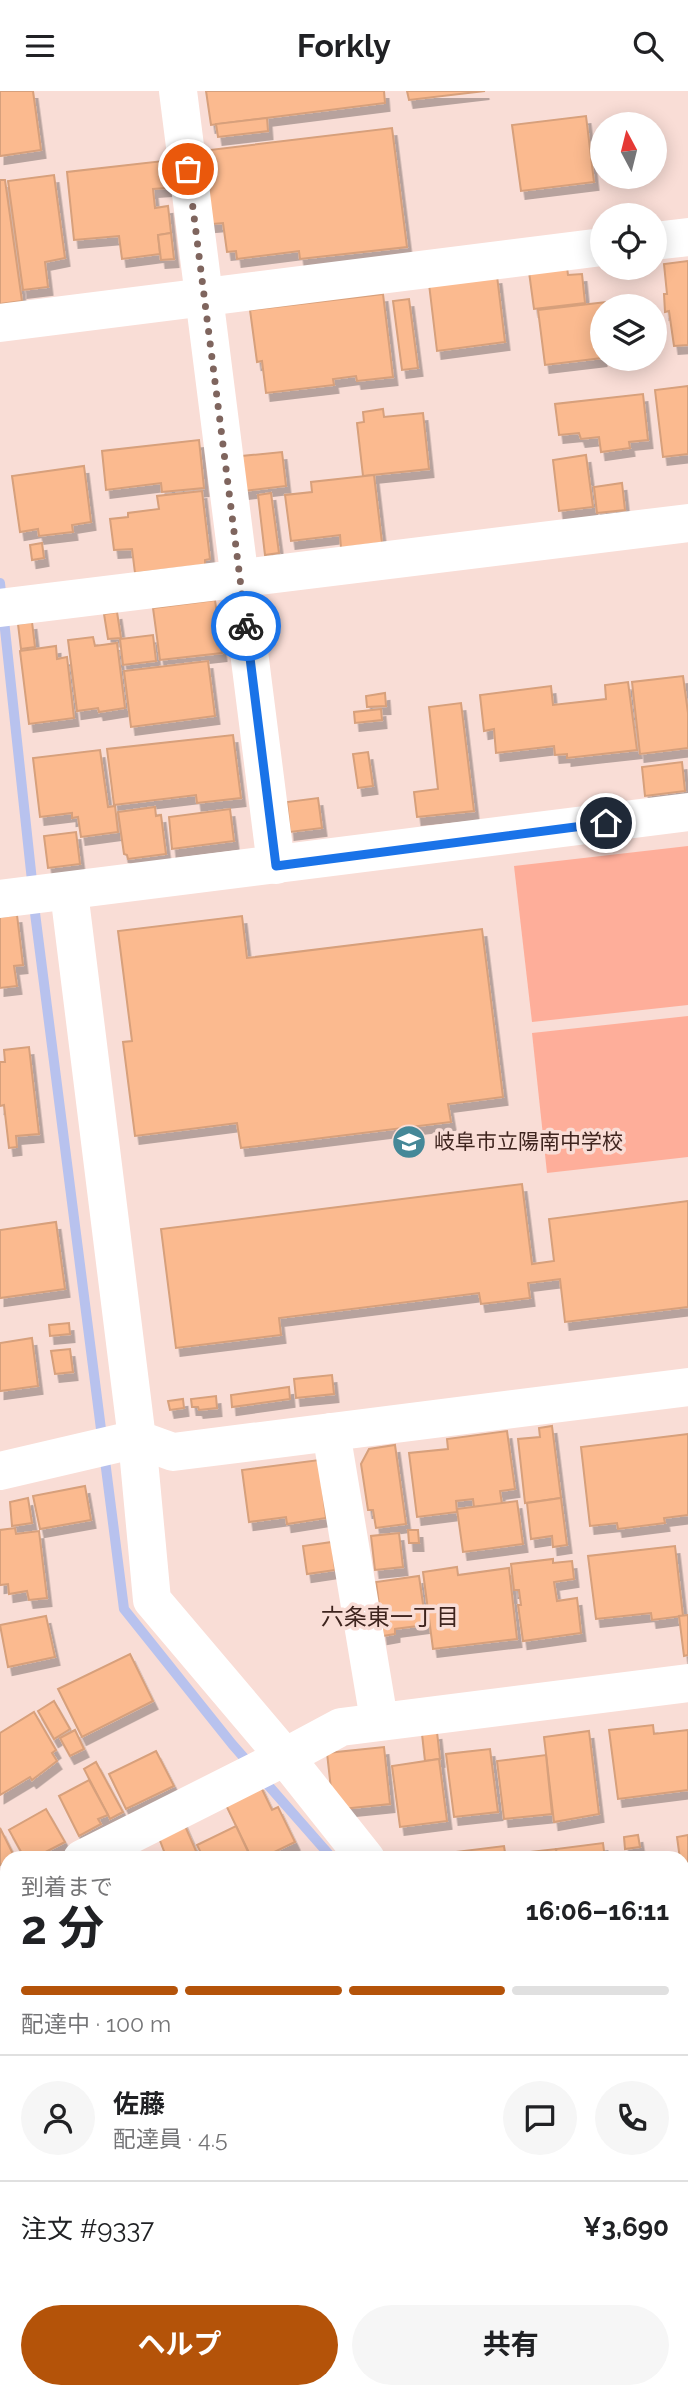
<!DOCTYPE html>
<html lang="ja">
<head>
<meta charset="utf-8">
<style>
  :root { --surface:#fff; --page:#f6f6f6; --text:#202124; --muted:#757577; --line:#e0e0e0; --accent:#b45309 }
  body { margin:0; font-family:Raleway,"Noto Sans JP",sans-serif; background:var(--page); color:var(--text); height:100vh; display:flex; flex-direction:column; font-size:26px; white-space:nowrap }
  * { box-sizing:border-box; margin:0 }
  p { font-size:23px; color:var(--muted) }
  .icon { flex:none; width:38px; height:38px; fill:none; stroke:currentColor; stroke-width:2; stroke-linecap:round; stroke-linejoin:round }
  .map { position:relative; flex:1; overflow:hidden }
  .drawer { position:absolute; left:0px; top:1760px; width:690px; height:548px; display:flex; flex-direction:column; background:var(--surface); border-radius:21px 21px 0 0; box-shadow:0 4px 18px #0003 }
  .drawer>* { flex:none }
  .needle { width:46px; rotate:353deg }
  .tools { position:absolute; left:590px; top:21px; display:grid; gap:14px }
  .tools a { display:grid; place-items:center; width:77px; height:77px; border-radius:50%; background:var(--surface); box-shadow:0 4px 18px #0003; font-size:35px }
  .pin { position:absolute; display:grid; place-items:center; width:60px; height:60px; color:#fff; margin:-30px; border:4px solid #fff; border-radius:50%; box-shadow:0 2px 7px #0007 }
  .courier { position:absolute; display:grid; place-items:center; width:70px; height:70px; margin:-35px; border:5px solid #1a73e8; border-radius:50%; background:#fff; color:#222; box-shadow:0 2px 9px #0007 }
  .overview em { font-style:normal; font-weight:700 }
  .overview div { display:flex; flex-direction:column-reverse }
  .overview { display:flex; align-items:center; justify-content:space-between; height:119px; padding:0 21px }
  h1 { font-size:46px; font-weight:700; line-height:52px }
  .bar { display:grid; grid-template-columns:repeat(4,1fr); gap:10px 7px; align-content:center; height:84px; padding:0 21px }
  .bar i { height:9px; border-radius:5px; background:var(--line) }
  .bar .active { background:var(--accent) }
  .bar p { grid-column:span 4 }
  .line { display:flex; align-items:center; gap:18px; padding:0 21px; border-top:2px solid var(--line) }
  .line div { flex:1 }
  .round { display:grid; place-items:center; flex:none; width:74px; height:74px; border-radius:37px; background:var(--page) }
  .action { display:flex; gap:14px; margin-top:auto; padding:14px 21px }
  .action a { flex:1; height:80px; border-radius:42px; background:var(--accent); color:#fff; font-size:28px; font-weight:700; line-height:80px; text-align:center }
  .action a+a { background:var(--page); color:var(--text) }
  header { display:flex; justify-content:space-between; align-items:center; height:91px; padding:0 21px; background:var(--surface); font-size:32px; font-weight:700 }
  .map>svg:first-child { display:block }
  .green { fill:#feae9a }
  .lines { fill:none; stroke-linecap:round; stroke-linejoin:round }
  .stream { stroke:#b8c2ee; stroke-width:10 }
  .building { fill:#fbba8f; stroke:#d7a07b; stroke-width:2; filter:url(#shadow) }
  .minor { stroke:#fff; stroke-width:38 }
  .done { stroke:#7f655e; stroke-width:7; stroke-dasharray:0 12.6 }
  .route { stroke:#1a73e8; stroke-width:9 }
  .labels { text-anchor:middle; stroke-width:7; stroke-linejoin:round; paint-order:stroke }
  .poi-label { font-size:21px; fill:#3e241e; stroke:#f9ddd6; text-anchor:start }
  .neighbourhood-label { font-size:23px; fill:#3e241e; stroke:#f9ddd6 }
</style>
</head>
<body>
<header><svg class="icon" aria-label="menu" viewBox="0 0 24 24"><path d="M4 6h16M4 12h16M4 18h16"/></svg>Forkly<svg class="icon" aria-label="search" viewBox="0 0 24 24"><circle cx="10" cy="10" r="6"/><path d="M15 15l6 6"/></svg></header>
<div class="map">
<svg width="688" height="2307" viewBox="0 0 688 2307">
  <defs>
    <filter id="shadow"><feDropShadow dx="4.5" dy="8" stdDeviation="0" flood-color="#0004"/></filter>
  </defs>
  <rect width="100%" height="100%" fill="#f9ddd6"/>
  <g class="green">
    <polygon points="688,755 688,914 532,931 514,775"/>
    <polygon points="688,925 688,1066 547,1082 532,942"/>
  </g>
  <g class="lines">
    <g class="stream">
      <polyline points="0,492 33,799"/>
      <polyline points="35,822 124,1518 232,1653 333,1768"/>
      <polyline points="0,1978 7,1976"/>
      <polyline points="682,2184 688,2190"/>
    </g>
  </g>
  <g class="building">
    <polygon points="0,0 33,0 41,59 0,65"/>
    <polygon points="206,0 384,0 385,12 211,34"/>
    <polygon points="407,0 485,0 409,9"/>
    <polygon points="586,25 594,91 521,100 512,34"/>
    <polygon points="267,27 268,40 218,46 216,33"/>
    <polygon points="392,37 407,156 300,168 299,160 237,168 236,160 227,161 223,132 201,134 193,61"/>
    <polygon points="163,70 167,97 153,98 155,117 168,115 171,142 158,144 160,163 122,168 119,145 74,149 67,81"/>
    <polygon points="54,84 65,167 45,171 48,196 23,199 8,90"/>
    <polygon points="0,89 5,89 22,210 0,213"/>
    <polygon points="171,142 174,168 161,169 158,144"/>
    <polygon points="688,170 688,254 674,255 669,220 665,221 664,203 667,203 664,173"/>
    <polygon points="567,176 568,184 582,183 585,212 534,218 529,181"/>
    <polygon points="497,185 505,251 437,260 429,193"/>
    <polygon points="383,203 393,286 357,290 356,285 333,288 334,294 266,302 262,270 257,271 250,219"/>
    <polygon points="409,208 418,277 402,279 393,210"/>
    <polygon points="632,208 633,215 602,215 602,267 545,274 538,219"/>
    <polygon points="688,295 688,363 663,366 655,299"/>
    <polygon points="643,303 648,349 629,351 630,357 601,361 599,346 581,348 579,342 559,344 555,313"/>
    <polygon points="383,318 384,326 423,322 429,378 363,385 357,332 364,331 363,321"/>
    <polygon points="199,349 204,397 162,401 161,392 106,399 102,360"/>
    <polygon points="282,361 286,395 236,401 232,366"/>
    <polygon points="586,364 593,416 559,420 553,369"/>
    <polygon points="84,375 91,431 72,434 73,441 39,445 38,438 20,441 12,385"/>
    <polygon points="374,384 382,452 341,457 340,444 291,450 285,404 312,401 311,391"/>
    <polygon points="622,392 625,419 597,422 594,396"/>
    <polygon points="202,400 210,468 205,469 205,474 135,482 132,458 114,459 110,428 128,426 128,422 159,418 157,405"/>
    <polygon points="271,402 279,462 265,464 258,404"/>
    <polygon points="42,452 44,467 32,469 30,454"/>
    <polygon points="215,509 222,562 160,569 153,517"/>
    <polygon points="117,521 121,547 108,548 104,523"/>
    <polygon points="32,531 35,556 21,558 18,533"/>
    <polygon points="153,544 156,570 123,574 120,548"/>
    <polygon points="93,546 95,555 117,552 125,617 99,621 98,617 77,620 68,549"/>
    <polygon points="56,555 57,568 67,566 74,627 29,633 20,560"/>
    <polygon points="208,570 215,625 131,636 124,580"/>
    <polygon points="683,585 688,622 688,657 640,663 632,591"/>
    <polygon points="628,591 637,659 567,667 567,663 555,664 554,655 496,662 494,638 484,640 480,604 551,595 553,614 606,608 605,594"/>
    <polygon points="385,602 386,615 367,616 366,605"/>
    <polygon points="461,612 474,720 417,726 414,701 438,698 429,616"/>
    <polygon points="381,618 382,629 355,632 354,621"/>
    <polygon points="233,644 241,707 197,712 196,704 114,714 107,658"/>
    <polygon points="100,659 108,716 115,715 118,741 81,746 78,726 72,727 72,722 40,726 33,667"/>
    <polygon points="368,661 373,695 358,697 353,663"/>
    <polygon points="682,671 685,700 645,705 642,676"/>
    <polygon points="318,707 322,737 290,741 287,711"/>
    <polygon points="155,716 156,725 161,724 166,763 128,768 127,764 124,763 118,721"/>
    <polygon points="230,718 234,750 172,758 169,726"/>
    <polygon points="76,741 80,773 48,777 44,745"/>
    <polygon points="17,824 23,874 14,875 17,895 0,897 0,826"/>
    <polygon points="242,825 247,867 482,838 503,1006 448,1013 451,1031 241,1057 237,1032 135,1045 123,951 132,950 118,840"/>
    <polygon points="29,956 39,1043 16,1045 17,1056 9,1057 4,1014 0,1015 0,971 5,971 4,959"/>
    <polygon points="522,1093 532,1173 554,1170 549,1128 688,1110 688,1216 565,1231 560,1188 528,1192 530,1207 481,1213 479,1202 279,1227 281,1244 176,1257 161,1138"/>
    <polygon points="56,1131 65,1198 0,1207 0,1139"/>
    <polygon points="69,1232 70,1243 50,1245 49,1234"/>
    <polygon points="32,1247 38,1295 0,1300 0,1252"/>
    <polygon points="70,1258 73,1281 55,1283 51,1260"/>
    <polygon points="332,1284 334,1303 296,1307 294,1288"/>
    <polygon points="289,1296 290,1308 232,1316 231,1304"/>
    <polygon points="216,1305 217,1317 199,1319 198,1316 192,1316 191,1308"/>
    <polygon points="183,1308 184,1317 170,1319 168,1310"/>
    <polygon points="552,1335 561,1407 525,1412 518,1348 540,1346 539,1337"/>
    <polygon points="507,1340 515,1398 500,1400 502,1413 474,1416 473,1408 456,1410 457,1421 417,1426 409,1362 448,1358 447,1348"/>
    <polygon points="688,1343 688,1424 664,1427 665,1432 618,1438 617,1432 590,1435 581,1356"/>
    <polygon points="395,1354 406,1433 376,1437 373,1419 368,1419 361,1373 369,1358"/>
    <polygon points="319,1369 326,1427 287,1433 286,1426 249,1431 242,1379"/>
    <polygon points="85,1395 91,1429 40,1438 33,1405"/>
    <polygon points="28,1407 32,1432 12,1435 10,1411"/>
    <polygon points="561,1407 567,1454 553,1456 552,1445 531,1448 527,1412"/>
    <polygon points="517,1410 523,1453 463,1461 457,1418"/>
    <polygon points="15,1437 16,1443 39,1440 47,1507 29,1509 27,1500 9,1503 8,1493 0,1494 0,1439"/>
    <polygon points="408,1439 418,1439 419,1452 409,1452"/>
    <polygon points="399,1442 403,1476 375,1479 371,1445"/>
    <polygon points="332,1451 335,1479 307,1483 303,1455"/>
    <polygon points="675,1455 683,1525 652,1529 651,1522 596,1528 588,1465"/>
    <polygon points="553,1468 553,1472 572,1470 574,1488 554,1491 557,1510 577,1507 581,1542 523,1550 518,1514 521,1514 519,1499 514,1499 511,1473"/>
    <polygon points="457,1476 458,1484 509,1477 517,1548 433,1558 423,1481"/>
    <polygon points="419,1485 426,1534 395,1538 395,1543 383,1545 376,1491"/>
    <polygon points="688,1524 688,1564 684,1565 679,1525"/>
    <polygon points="46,1525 55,1566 8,1576 0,1534"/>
    <polygon points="130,1563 153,1610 82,1646 58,1598"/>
    <polygon points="54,1610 70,1638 54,1648 38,1620"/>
    <polygon points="34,1621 56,1659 52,1662 57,1670 32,1689 30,1686 0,1704 0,1642"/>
    <polygon points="653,1634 654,1643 688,1639 688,1699 618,1708 609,1639"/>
    <polygon points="75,1639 84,1658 70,1665 60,1647"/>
    <polygon points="589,1640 599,1723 554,1731 544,1646"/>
    <polygon points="437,1641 440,1668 425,1670 422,1643"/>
    <polygon points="384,1656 390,1713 342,1718 332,1707 327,1662"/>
    <polygon points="490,1658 498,1721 454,1726 446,1663"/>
    <polygon points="156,1660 174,1695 126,1718 109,1683"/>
    <polygon points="546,1664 552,1723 504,1728 497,1670"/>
    <polygon points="439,1668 447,1730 400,1736 392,1675"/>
    <polygon points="96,1671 123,1721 110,1728 84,1678"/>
    <polygon points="89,1689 108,1724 98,1728 101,1733 79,1745 59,1705"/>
    <polygon points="259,1692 272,1719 278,1716 295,1751 260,1768 252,1768 224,1710"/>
    <polygon points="46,1718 65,1751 32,1768 25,1768 9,1739"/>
    <polygon points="182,1728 196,1760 194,1762 196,1768 167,1768 159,1747"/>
    <polygon points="236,1735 251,1767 204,1768 197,1754"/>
    <polygon points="0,1737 15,1767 7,1768 7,1771 0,1774"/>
    <polygon points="638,1744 640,1756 625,1758 624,1746"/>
    <polygon points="688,1744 688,1834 687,1834 686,1824 682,1824 682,1768 680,1768 677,1746"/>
    <polygon points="603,1752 605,1768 557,1768 556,1758"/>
    <polygon points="504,1755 506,1768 456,1768 455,1761"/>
    <polygon points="556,1758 557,1768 512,1768 511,1763"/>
    <polygon points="0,1868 7,1882 7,1923 0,1926"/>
    <rect x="682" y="1899" width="6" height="85"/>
    <polygon points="7,1984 7,2068 0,2070 0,1986"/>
    <polygon points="55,2301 119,2301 121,2307 56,2307"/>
    <polygon points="259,2301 354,2301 356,2307 260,2307"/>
    <polygon points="437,2301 540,2301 542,2307 515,2307 514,2304 505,2307 439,2307"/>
    <polygon points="556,2301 609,2301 610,2305 558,2307"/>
  </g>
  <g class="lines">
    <g class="minor">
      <polyline points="178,0 276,774"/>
      <polyline points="654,150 688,146"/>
      <polyline points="0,232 602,156"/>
      <polyline points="0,517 688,432"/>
      <polyline points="69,801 137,1348 173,1361 688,1296"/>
      <polyline points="0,808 688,721"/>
      <polyline points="331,1341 379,1629"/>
      <polyline points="0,1380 137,1348 152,1509 285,1666 366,1768"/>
      <polyline points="82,1768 285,1666 341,1636 688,1592"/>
      <polyline points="0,1811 7,1807"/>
      <polyline points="682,1879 688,1878"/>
      <polyline points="682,2145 688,2152"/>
      <polyline points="0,2278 7,2276"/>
      <polyline points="241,2301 243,2307"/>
    </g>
  </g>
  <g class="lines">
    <polyline class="done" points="188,78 246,535"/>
    <polyline class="route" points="246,535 276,775 606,732"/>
  </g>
  <defs>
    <g id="school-disc" transform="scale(1.75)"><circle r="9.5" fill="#458898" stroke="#f9ddd6"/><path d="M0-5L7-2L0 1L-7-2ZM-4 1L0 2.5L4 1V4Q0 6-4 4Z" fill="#fff"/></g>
  </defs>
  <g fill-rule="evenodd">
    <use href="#school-disc" x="409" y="1051"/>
  </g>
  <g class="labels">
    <g class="poi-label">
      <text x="434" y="1058">岐阜市立陽南中学校</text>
    </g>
    <g class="neighbourhood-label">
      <text x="390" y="1534">六条東一丁目</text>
    </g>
  </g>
</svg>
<div class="tools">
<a><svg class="needle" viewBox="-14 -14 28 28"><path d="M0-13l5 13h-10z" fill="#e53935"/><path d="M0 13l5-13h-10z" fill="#757577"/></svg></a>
<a><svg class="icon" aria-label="locate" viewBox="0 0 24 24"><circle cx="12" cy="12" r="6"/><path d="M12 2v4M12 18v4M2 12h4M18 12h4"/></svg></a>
<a><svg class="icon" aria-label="layers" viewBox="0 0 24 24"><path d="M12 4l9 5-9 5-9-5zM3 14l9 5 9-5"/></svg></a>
</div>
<div class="pin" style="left:188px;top:78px;background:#ea580c"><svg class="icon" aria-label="bag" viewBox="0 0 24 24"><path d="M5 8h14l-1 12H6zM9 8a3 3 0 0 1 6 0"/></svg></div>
<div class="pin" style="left:606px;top:732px;background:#1f2937"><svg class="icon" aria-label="home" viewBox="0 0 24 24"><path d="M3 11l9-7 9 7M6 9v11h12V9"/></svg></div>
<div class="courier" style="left:246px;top:535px"><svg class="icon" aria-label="bike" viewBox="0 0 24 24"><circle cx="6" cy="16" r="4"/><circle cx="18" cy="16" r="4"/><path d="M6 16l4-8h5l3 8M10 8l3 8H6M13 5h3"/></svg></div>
<section class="drawer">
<div class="overview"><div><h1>2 分</h1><p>到着まで</p></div><em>16:06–16:11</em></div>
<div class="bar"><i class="active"></i><i class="active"></i><i class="active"></i><i></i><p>配達中 · 100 m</p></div>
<div class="line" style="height:126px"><a class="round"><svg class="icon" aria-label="person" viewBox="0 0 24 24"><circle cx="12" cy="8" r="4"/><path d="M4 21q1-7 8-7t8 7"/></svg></a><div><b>佐藤</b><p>配達員 · 4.5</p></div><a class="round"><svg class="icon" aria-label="chat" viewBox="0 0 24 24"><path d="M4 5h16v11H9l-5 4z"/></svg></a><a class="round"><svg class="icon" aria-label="phone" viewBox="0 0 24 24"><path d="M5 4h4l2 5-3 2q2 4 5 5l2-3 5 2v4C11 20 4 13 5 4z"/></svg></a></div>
<div class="line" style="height:91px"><div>注文 #9337</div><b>¥3,690</b></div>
<div class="action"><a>ヘルプ</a><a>共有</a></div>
</section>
</div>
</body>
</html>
